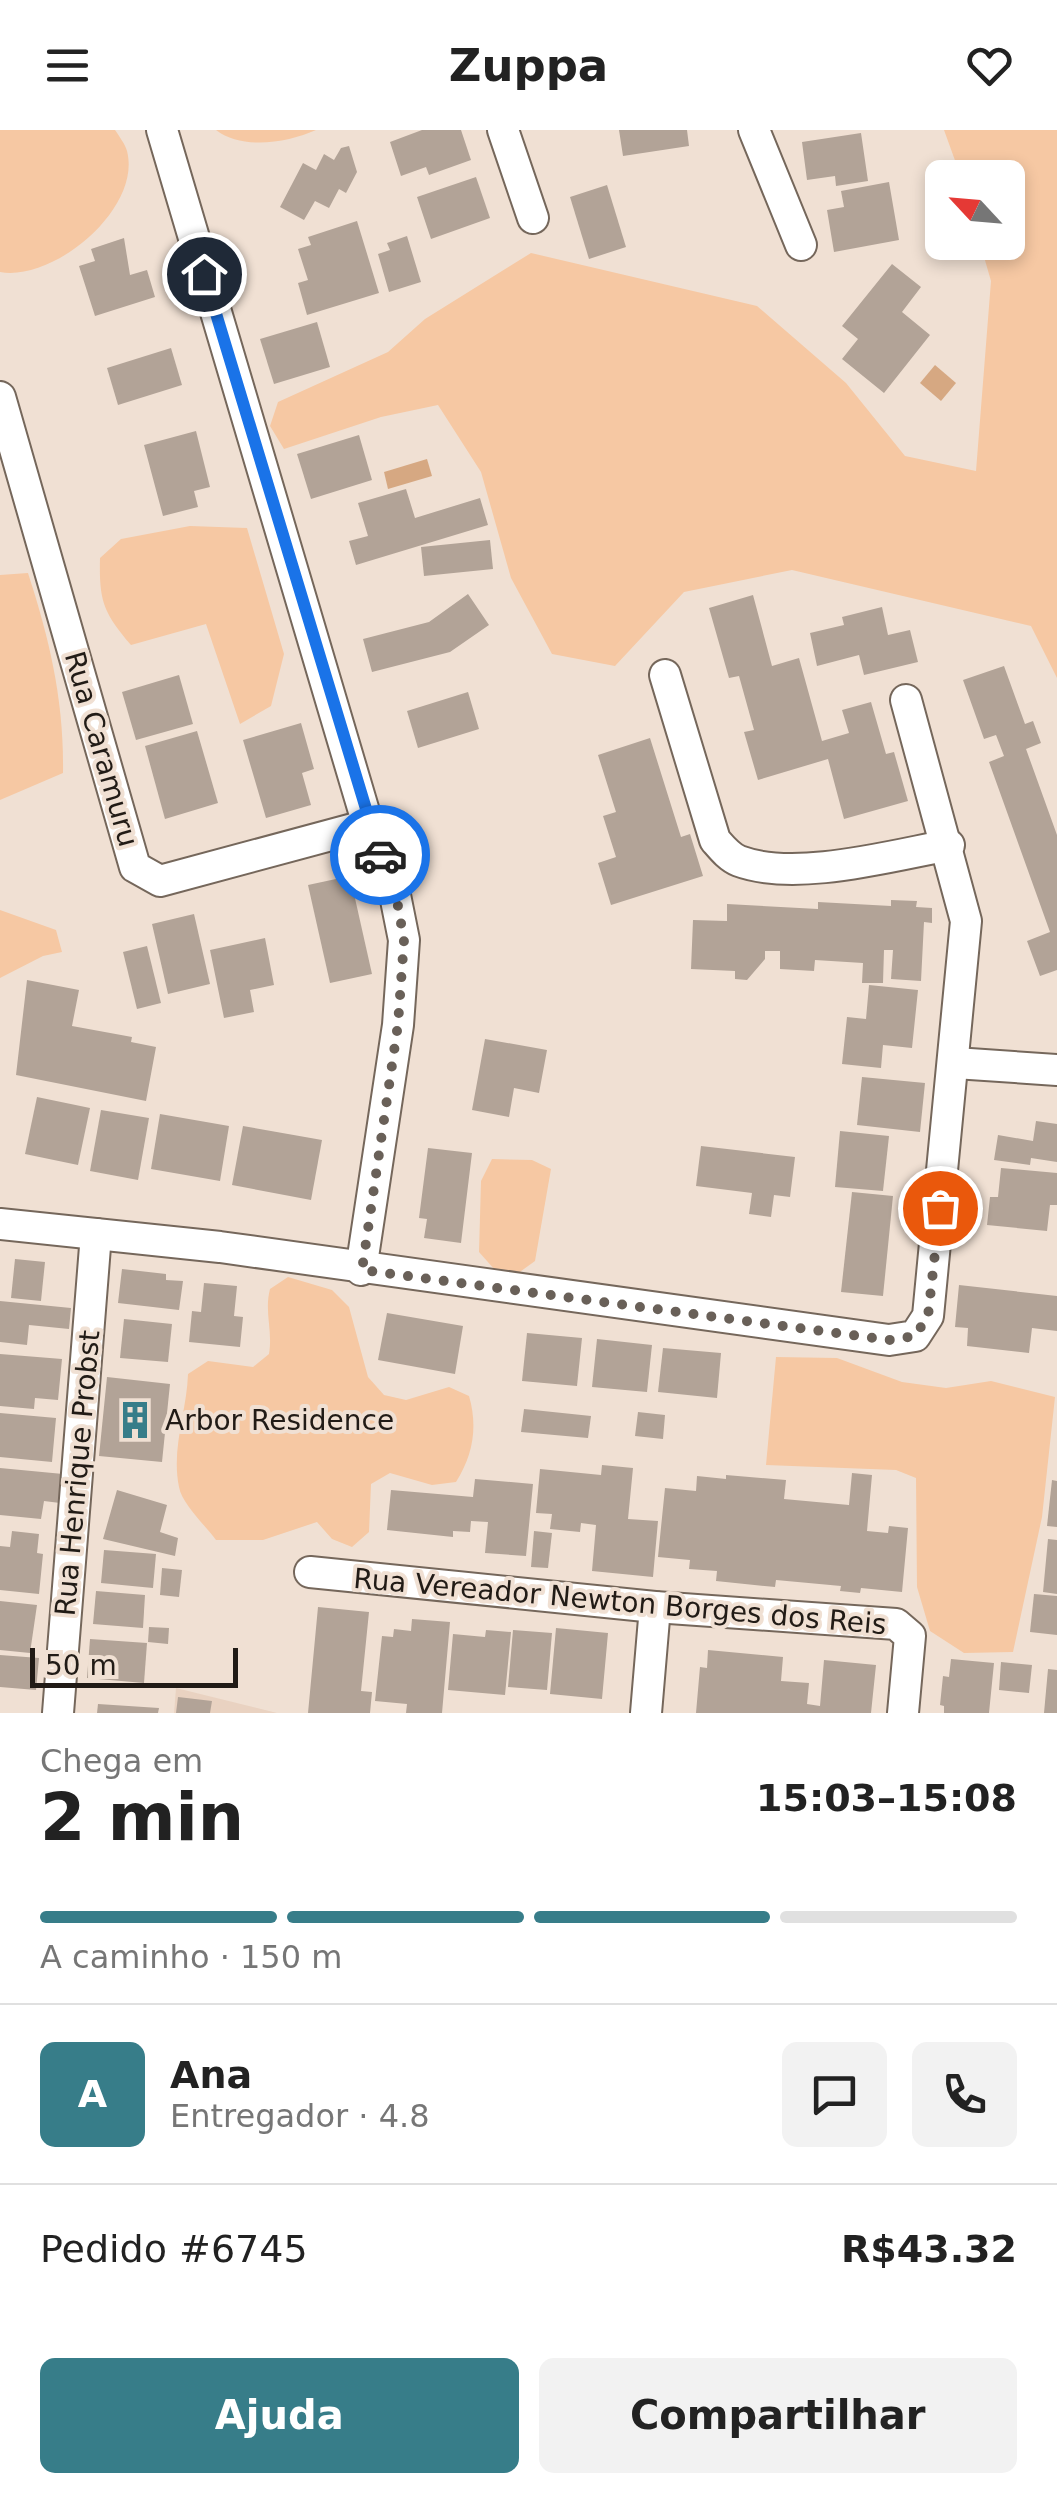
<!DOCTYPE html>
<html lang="pt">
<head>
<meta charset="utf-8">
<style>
  :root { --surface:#fff; --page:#f2f2f2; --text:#222; --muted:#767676; --line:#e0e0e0; --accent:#377d89 }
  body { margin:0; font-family:"DejaVu Sans",sans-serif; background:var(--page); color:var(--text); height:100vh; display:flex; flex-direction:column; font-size:38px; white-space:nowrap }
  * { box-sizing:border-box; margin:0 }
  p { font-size:32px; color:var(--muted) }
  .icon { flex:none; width:55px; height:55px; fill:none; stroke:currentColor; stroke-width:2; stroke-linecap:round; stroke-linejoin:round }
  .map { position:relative; height:1583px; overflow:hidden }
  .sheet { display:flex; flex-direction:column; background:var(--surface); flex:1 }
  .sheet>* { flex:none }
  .needle { width:65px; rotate:296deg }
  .buttons { position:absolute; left:925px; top:30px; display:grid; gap:20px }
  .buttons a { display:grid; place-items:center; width:100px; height:100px; border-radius:15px; background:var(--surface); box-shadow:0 5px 15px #0003; font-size:50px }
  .scale { position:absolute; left:30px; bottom:25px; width:208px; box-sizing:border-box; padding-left:10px; border:5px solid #211b16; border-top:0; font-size:28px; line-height:35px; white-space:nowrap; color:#211b16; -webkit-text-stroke:8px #f0e0d3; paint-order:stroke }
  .pin { position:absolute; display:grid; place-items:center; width:85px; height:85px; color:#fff; margin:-42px; border:5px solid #fff; border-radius:50%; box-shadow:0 2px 10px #0007 }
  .courier { position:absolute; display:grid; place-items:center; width:100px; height:100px; margin:-50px; border:8px solid #1a73e8; border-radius:50%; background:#fff; color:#222; box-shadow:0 2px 12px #0007 }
  .head em { font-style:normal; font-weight:700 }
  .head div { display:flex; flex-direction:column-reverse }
  .head { display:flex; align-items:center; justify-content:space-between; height:170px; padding:0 40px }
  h1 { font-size:65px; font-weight:700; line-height:75px }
  .bar { display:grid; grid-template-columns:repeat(4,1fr); gap:15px 10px; align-content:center; height:120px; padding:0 40px }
  .bar i { height:12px; border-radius:8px; background:var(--line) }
  .bar .selected { background:var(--accent) }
  .bar p { grid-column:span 4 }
  .line { display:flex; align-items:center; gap:25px; padding:0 40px; border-top:2px solid var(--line) }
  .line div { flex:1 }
  .round { display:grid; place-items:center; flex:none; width:105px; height:105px; border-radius:15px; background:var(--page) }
  .primary-button { display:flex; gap:20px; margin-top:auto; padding:20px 40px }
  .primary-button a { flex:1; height:115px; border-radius:15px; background:var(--accent); color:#fff; font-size:40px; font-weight:700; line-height:115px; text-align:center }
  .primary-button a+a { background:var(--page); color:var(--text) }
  header { display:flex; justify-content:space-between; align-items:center; height:130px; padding:0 40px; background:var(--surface); font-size:45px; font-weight:700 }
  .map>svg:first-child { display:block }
  .built { fill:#e9d2c1 }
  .green { fill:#f6c8a3 }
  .water { fill:#d6a882 }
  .building { fill:#b2a397 }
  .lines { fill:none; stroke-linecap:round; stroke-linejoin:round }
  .minor-casing { stroke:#75675b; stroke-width:34 }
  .minor { stroke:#fff; stroke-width:30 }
  .done { stroke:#696058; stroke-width:10; stroke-dasharray:0 18 }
  .route { stroke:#1a73e8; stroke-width:12 }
  .labels { text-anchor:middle; stroke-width:8; stroke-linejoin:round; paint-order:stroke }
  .street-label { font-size:28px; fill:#211b16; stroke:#f0e0d3 }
  .poi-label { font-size:28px; fill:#211b16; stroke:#f0e0d3; text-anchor:start }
</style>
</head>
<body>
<header><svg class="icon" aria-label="menu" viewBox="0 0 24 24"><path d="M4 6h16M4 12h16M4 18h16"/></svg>Zuppa<svg class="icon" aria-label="heart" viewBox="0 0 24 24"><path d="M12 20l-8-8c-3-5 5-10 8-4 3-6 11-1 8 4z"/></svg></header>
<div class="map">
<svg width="1057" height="1583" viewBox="0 0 1057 1583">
  <rect width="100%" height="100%" fill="#f0e0d3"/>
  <polygon class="built" points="176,1558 277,1583 174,1583"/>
  <g class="green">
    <path d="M0,0H115C119,6 125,14 127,21C142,78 54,152 0,142Z"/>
    <path d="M216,0H316C287,13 242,20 216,0Z"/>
    <polygon points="944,0 1057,0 1057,548 1031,496 792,440 684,462 615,536 552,524 511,448 481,342 438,275 381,287 284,319 270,296 278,272 388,222 425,189 531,123 757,176 846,253 905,326 976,341 991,151 980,113 1008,112 1008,48 961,47"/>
    <path d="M190,396L247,398L284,524L271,576L240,594L206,494L131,515C103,482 99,471 100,428L121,409Z"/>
    <path d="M28,443C50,511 64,571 63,643L0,670V445Z"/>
    <polygon points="0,780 56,800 62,822 43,826 0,848"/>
    <polygon points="492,1029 532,1030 551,1039 535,1131 517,1144 495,1140 479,1122 481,1051"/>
    <path d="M288,1147L332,1160L349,1177L368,1247L384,1265L406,1270L449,1257L469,1266C478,1297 473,1325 456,1352L432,1355L390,1343L371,1354L369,1402L352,1417L332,1409L317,1392L263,1410H216C205,1395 182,1374 179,1357C171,1318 187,1281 188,1244L208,1231L253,1237L269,1224C273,1200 264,1182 270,1159Z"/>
    <polygon points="776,1227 837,1228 902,1252 946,1258 991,1251 1055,1267 1042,1387 1013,1522 964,1523 930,1501 917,1457 916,1348 896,1340 766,1335"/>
  </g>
  <g class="water">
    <polygon points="935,235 956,253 941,271 920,253"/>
    <polygon points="427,329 432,346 388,359 384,342"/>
  </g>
  <g class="building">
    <polygon points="422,0 461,0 471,30 429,45 426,37 401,46 390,12"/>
    <polygon points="619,0 687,0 689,16 623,26"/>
    <polygon points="861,3 868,51 836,56 835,46 807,50 802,12"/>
    <polygon points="349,16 357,42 346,63 339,59 329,78 315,71 304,90 280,77 303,33 316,40 324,24 334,30 341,18"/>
    <polygon points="476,47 490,88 431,109 417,67"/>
    <polygon points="889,52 899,110 834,122 827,80 844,77 841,61"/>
    <polygon points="607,55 626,117 589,129 570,67"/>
    <polygon points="357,91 379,163 307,185 298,153 308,150 298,119 311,115 308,107"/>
    <polygon points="407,106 421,152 389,162 378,124 390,120 387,113"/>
    <polygon points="124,108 130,145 147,140 155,167 95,186 79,136 95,131 91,119"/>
    <polygon points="892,134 921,157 902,182 930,205 884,263 842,229 858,209 842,196"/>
    <polygon points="317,192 330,237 274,254 260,209"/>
    <polygon points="171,218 182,255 118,275 107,238"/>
    <polygon points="196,301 210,357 194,361 198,377 163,386 144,315"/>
    <polygon points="359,305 372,350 311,369 297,324"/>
    <polygon points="406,359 415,388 480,368 488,395 356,435 349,411 368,406 358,373"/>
    <polygon points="490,410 493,439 424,446 421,417"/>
    <polygon points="468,464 489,495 450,522 372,542 363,509 429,492"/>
    <polygon points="753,465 772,536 799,528 822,611 849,603 842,580 871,572 886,624 894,622 908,671 844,689 828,629 758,650 744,602 754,600 739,546 729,548 709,478"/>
    <polygon points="882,477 888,505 910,500 918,532 864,545 859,525 817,536 810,503 844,495 842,487"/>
    <polygon points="1004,536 1025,594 1033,591 1041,613 1026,619 1057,705 1057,840 1040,846 1027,811 1050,802 989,632 1004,626 996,605 984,609 963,550"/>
    <polygon points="179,545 193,594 136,610 122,562"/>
    <polygon points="468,562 479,599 418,618 407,581"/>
    <polygon points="301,593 314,639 302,643 311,675 266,688 243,610"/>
    <polygon points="197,601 218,673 165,689 145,616"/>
    <polygon points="650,608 681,707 690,704 703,746 611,775 598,733 616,727 603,686 616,682 598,625"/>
    <polygon points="350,746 372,844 330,853 308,755"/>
    <polygon points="891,770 917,771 916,777 932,778 932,793 924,792 921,851 891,849 893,820 884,820 883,853 862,853 863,833 815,830 814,841 780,839 780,821 765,821 765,829 747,850 735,849 735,841 691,839 693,790 727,791 727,774 818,779 818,772 891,776"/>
    <polygon points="194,784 210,854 168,864 152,794"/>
    <polygon points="265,808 274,855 250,860 254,882 224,888 210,820"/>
    <polygon points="147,816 161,873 137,879 123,822"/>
    <polygon points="27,850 79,860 72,896 132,907 131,912 156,917 146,971 16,945"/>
    <polygon points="869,855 918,860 912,918 883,915 881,938 842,934 847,887 866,889"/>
    <polygon points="485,909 547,920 539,963 514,958 509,987 472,980"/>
    <polygon points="862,947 925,953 920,1002 857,995"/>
    <polygon points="37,967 90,978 78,1035 25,1024"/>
    <polygon points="101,980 149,988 138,1050 90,1041"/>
    <polygon points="160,984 229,996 220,1051 151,1039"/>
    <polygon points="1036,991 1057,994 1057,1032 1031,1028 1030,1035 994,1030 998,1005 1033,1011"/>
    <polygon points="243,996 322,1010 311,1070 232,1055"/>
    <polygon points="840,1001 889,1006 883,1061 835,1057"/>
    <polygon points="701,1016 795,1027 790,1067 774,1065 771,1087 749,1084 752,1063 696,1056"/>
    <polygon points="428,1018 472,1023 461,1113 424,1108 427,1089 419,1088"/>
    <polygon points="1001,1038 1057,1043 1057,1075 1050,1075 1047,1101 987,1095 990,1067 998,1067"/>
    <polygon points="852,1062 893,1066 883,1166 841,1162"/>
    <polygon points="15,1129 45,1132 41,1171 11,1168"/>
    <polygon points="122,1139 166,1144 166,1150 183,1151 179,1180 118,1173"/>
    <polygon points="204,1153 237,1156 234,1186 243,1187 240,1217 189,1212 192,1181 201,1182"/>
    <polygon points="959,1155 1057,1166 1057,1201 1032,1198 1029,1223 967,1216 968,1198 955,1197"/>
    <polygon points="0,1171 71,1178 69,1199 29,1195 27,1215 0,1212"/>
    <polygon points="387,1183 463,1196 455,1244 378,1230"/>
    <polygon points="124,1189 172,1194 168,1232 120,1228"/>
    <polygon points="527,1203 582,1208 577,1256 522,1251"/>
    <polygon points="597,1209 652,1215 647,1262 592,1257"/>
    <polygon points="663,1218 721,1223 717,1268 658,1262"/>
    <polygon points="0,1224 62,1229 58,1270 35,1268 34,1279 0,1276"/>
    <polygon points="107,1247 170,1254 162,1332 99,1326"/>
    <polygon points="524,1279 591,1286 588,1308 521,1302"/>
    <polygon points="638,1282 665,1285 663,1309 635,1306"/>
    <polygon points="0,1283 56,1288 52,1332 0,1327"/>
    <polygon points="602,1335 633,1338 628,1389 658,1391 653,1447 592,1441 596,1395 581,1393 580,1402 550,1399 552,1384 536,1383 540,1339 601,1345"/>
    <polygon points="0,1338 63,1344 60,1373 44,1371 41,1389 0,1385"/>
    <polygon points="852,1343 872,1345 867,1401 888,1403 889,1396 908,1398 902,1462 861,1458 860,1463 840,1461 841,1456 776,1450 775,1457 716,1451 717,1441 689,1439 690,1430 658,1427 665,1358 696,1361 697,1346 726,1349 726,1345 786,1350 784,1369 849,1375"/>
    <polygon points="475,1349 533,1354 526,1426 485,1423 488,1392 471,1391 470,1402 453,1401 453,1407 387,1400 391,1360 473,1367"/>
    <polygon points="1052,1350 1057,1351 1057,1397 1047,1396"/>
    <polygon points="117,1360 167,1375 160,1402 178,1408 175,1426 103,1409"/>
    <polygon points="12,1401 39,1404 37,1423 43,1424 39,1464 0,1460 0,1416 10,1417"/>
    <polygon points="534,1401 552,1403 548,1438 531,1437"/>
    <polygon points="1048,1409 1057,1410 1057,1464 1043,1462"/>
    <polygon points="104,1420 156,1424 153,1458 101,1453"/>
    <polygon points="162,1438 182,1440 179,1467 160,1465"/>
    <polygon points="96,1461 145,1465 143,1498 93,1494"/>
    <polygon points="1034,1464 1057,1466 1057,1505 1030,1502"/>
    <polygon points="0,1471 37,1475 30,1523 0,1520"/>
    <polygon points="318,1477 369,1482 361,1561 372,1562 370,1583 308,1583"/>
    <polygon points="412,1489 450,1492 442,1583 406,1583 407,1574 375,1571 382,1506 393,1507 394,1499 411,1501"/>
    <polygon points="149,1497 169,1498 168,1514 148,1512"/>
    <polygon points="556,1498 608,1503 602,1569 550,1564"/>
    <polygon points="486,1500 511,1502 505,1565 448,1560 453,1504 485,1507"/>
    <polygon points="513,1500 552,1503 547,1560 508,1557"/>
    <polygon points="90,1509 147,1513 144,1553 87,1548"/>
    <polygon points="708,1520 783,1527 781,1551 809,1553 807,1574 820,1576 824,1530 876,1535 871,1583 696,1583 700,1537 707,1538"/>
    <polygon points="0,1525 39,1528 36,1560 0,1557"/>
    <polygon points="951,1529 994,1533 989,1583 944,1583 944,1576 940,1575 943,1546 949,1547"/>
    <polygon points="1001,1532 1032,1535 1029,1563 999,1560"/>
    <polygon points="1048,1539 1057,1540 1057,1583 1044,1583"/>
    <polygon points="178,1567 212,1571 210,1583 176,1583"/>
    <polygon points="98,1574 159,1578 158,1583 97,1583"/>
  </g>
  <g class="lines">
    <g class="minor-casing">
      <g id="minor">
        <polyline points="162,0 368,695 395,765 404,810 398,895 361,1140"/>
        <polyline points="503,0 533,88"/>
        <polyline points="754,0 801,115"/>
        <polyline points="0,267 135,737 160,751 368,695"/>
        <path d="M665,545L715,710C722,718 729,727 739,731C795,752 890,726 949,715"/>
        <polyline points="955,933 1057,940"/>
        <polyline points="0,1094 220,1117 889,1210 915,1206 928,1186 966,791 906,570"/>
        <polyline points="310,1442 655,1477 896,1494 910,1506 903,1583"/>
        <polyline points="58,1583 96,1104"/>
        <polyline points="646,1583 655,1477"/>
      </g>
    </g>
    <use href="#minor" class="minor"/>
  </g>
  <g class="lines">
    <polyline class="done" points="380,725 396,765 404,810 398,894 362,1140 889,1210 915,1206 928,1186 940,1078"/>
    <polyline class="route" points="204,144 380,725"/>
  </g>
  <defs>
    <g id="building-bare" transform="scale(3)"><path d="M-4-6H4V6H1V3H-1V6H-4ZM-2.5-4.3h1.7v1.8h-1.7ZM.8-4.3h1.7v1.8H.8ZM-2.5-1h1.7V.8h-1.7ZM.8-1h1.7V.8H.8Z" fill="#377d89" stroke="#f0e0d3" stroke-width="2.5" paint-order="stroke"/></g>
  </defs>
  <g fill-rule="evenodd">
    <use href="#building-bare" x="135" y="1290"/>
  </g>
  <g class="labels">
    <g class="street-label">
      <text transform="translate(102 619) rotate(74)" y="10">Rua Caramuru</text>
      <text transform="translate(77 1343) rotate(-85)" y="10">Rua Henrique Probst</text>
      <text transform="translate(620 1471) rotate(5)" y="10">Rua Vereador Newton Borges dos Reis</text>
    </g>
    <g class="poi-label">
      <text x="165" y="1300">Arbor Residence</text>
    </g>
  </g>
</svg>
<div class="buttons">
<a><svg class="needle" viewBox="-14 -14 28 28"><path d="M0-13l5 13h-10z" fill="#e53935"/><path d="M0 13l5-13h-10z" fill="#767676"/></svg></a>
</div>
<div class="scale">50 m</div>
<div class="pin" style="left:940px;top:1078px;background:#ea580c"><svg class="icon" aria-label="bag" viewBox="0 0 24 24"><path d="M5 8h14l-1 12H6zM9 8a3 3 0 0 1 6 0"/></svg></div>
<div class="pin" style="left:204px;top:144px;background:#1f2937"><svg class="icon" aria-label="home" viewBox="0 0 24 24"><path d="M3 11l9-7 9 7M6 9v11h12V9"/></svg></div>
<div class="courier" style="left:380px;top:725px"><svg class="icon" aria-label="car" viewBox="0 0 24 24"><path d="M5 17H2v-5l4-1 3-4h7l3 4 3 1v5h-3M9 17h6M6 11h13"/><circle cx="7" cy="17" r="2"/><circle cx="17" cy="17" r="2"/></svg></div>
</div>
<section class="sheet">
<div class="head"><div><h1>2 min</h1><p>Chega em</p></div><em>15:03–15:08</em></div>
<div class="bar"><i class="selected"></i><i class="selected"></i><i class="selected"></i><i></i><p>A caminho · 150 m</p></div>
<div class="line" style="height:180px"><b class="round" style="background:var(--accent);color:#fff">A</b><div><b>Ana</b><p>Entregador · 4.8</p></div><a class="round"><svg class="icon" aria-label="chat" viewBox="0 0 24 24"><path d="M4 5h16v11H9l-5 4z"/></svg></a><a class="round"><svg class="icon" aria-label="phone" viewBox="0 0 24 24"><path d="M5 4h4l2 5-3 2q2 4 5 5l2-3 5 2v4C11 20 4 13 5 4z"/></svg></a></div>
<div class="line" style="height:130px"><div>Pedido #6745</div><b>R$43.32</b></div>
<div class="primary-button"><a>Ajuda</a><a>Compartilhar</a></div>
</section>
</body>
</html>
